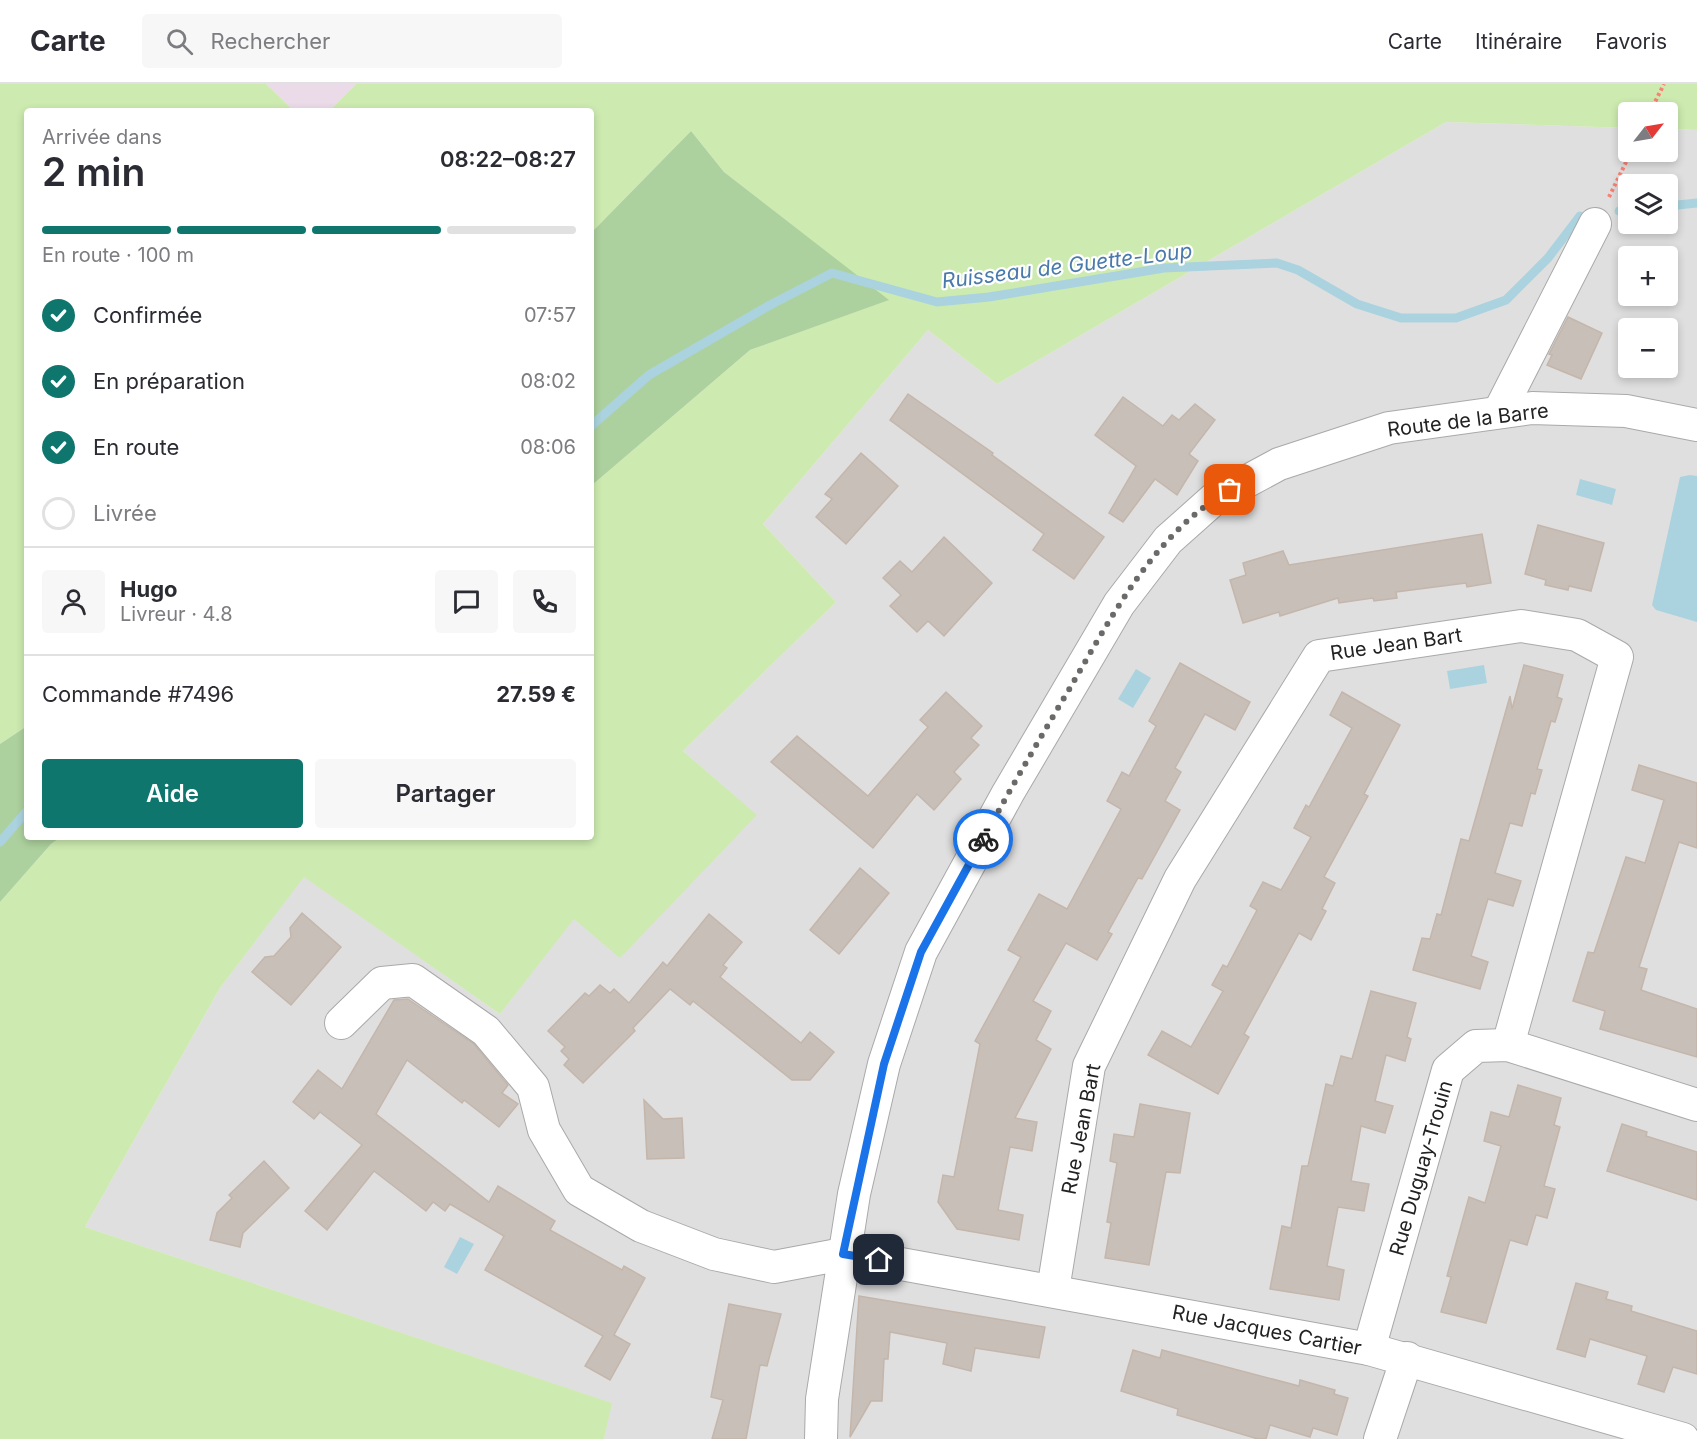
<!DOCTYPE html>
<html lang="fr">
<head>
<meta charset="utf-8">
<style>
  :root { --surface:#fff; --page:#f7f7f7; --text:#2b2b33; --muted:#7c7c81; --line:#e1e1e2; --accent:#0f766e }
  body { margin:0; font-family:Inter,sans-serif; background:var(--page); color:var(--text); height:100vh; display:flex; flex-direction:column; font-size:22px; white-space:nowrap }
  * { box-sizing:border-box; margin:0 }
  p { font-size:20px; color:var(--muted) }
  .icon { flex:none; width:33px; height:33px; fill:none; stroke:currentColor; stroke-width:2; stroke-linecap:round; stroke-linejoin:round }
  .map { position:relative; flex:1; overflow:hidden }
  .panel { position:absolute; left:24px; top:24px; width:570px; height:732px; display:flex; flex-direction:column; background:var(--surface); border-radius:6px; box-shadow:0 3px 9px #0003 }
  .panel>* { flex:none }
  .needle { width:39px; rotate:59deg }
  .tools { position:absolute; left:1618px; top:18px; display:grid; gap:12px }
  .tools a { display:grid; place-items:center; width:60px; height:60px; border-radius:6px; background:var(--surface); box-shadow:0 3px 9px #0003; font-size:30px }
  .pin { position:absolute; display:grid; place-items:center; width:51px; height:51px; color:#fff; margin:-26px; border-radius:12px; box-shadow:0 3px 9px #0006 }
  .courier { position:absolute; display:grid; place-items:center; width:60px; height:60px; margin:-30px; border:4px solid #1a73e8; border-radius:50%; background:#fff; color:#222; box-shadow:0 2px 8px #0007 }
  .headline em { font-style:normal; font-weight:600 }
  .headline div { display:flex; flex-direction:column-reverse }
  .headline { display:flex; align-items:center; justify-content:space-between; height:102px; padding:0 18px }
  h1 { font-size:39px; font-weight:600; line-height:45px }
  .bar { display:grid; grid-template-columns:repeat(4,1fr); gap:9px 6px; align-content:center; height:72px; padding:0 18px }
  .bar i { height:8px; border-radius:4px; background:var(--line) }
  .bar .active { background:var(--accent) }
  .bar p { grid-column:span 4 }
  .line { display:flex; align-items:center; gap:15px; padding:0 18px; border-top:2px solid var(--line) }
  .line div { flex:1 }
  .round { display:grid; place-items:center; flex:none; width:63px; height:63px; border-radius:6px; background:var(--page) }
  ol { padding:0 18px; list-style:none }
  li { display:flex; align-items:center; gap:18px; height:66px }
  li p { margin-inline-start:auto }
  li .icon { padding:6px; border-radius:50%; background:var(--accent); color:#fff; stroke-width:4 }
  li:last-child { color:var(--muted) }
  li i { width:33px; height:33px; border:3px solid var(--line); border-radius:50% }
  .primary-button { display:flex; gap:12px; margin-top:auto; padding:12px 18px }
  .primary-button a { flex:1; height:69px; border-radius:6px; background:var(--accent); color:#fff; font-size:24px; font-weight:600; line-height:69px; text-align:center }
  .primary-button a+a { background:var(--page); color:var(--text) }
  header { display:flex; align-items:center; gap:36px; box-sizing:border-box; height:84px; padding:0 30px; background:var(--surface); border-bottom:2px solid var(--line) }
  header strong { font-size:28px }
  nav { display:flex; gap:33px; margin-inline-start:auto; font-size:21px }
  .search { width:420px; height:54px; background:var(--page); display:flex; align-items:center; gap:15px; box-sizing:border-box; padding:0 21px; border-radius:6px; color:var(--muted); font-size:22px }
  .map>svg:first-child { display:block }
  .residential { fill:#e0dfdf; fill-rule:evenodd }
  .industrial { fill:#ebdbe8 }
  .grass { fill:#cdebb0 }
  .forest { fill:#add19e }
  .water { fill:#aad3df }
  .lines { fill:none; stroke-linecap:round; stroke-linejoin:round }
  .stream { stroke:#aad3df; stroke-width:9 }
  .building { fill:#c7bfb8; stroke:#c4b6ab; stroke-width:1.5 }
  .street-casing { stroke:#a9a9a9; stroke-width:34 }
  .path { stroke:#fa8072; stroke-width:4; stroke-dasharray:3 3; stroke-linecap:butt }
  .street { stroke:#fff; stroke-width:32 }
  .done { stroke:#6b6a68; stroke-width:6; stroke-dasharray:0 10.8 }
  .route { stroke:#1a73e8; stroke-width:8 }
  .labels { text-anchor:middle; stroke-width:4.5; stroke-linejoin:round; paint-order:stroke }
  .street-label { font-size:20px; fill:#222; stroke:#fff }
  .water-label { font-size:21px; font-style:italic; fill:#4a7aab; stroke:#fff }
</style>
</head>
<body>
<header>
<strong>Carte</strong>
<div class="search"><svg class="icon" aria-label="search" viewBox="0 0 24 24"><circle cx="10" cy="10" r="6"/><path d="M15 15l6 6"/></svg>Rechercher</div>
<nav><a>Carte</a><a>Itinéraire</a><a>Favoris</a></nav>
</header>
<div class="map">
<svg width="1697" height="1355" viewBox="0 0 1697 1355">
  <rect width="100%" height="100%" fill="#f2efe9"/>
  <path class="residential" d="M1446,38L1629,44V68H1668V45L1697,46V1355H604L611,1319L85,1143L220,904L304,792L500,930L574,834L756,731L683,667L836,518L763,440L928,246L997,300ZM1629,100H1668V140H1629ZM1629,172H1668V212H1629ZM1629,244H1668V284H1629Z"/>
  <polygon class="industrial" points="266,0 356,0 329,27 294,27"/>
  <g class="grass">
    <polygon points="0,0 266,0 294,27 27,27 27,642 0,660"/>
    <polygon points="356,0 1697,0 1697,46 1668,45 1668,28 1629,28 1629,44 1446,38 997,300 928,246 763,440 836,518 683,667 757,731 620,874 574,835 500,930 304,793 220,904 85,1143 612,1319 604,1355 0,1355 0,818 51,760 61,753 591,753 591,402 750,266 888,216 724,88 691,47 591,149 591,27 329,27"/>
  </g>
  <g class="forest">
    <polygon points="691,47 724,88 889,216 750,266 591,402 591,149"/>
    <polygon points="27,642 27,753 61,753 51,760 0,818 0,660"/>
  </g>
  <g class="water">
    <polygon points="1690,391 1697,392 1697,538 1656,526 1652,521 1680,393"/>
    <polygon points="1580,395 1616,405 1612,421 1576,411"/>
    <polygon points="1484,581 1487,599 1450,605 1447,587"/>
    <polygon points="1136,585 1151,594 1133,624 1118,615"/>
    <polygon points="460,1153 474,1160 457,1190 444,1183"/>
  </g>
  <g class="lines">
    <g class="stream">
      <polyline points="1668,122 1697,119"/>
      <polyline points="1619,127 1629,126"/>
      <polyline points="591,342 649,291 770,221 832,189 937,218 989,213 1164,184 1277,179 1298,186 1357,220 1401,234 1456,234 1506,216 1548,174 1580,132"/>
      <polyline points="0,758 27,727"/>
    </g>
  </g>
  <g class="building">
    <polygon points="1568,233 1602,249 1581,295 1547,281 1552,271 1549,270"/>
    <polygon points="1668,245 1670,245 1669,292 1639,292 1639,284 1668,284"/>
    <polygon points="908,310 993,369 992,371 1104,453 1074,495 1033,466 1044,450 890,336"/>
    <polygon points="1123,313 1163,342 1172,331 1179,336 1195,320 1215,336 1189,370 1198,377 1177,411 1155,395 1123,438 1109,429 1136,382 1095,351"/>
    <polygon points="861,369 898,402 846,460 816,433 832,415 825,410"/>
    <polygon points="1538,441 1604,459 1591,507 1569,502 1568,506 1545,501 1546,496 1525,490"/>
    <polygon points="1482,450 1491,499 1467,503 1466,499 1396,508 1397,514 1374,517 1373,514 1339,519 1338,514 1280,532 1279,528 1243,539 1230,496 1246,491 1243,479 1283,467 1289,481"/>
    <polygon points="944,453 992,499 944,552 928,537 917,548 890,522 901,511 883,494 900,477 912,488"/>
    <polygon points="1180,579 1250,618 1235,646 1205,630 1175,684 1181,688 1165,717 1180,726 1142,795 1138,794 1108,848 1112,850 1097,876 1066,859 1033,917 1051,927 1036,956 1051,965 1015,1034 1037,1038 1032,1067 1010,1063 998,1126 1023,1131 1019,1156 957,1145 938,1118 943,1091 954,1093 980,960 975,957 1021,873 1008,866 1039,810 1067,825 1121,725 1107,717 1122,688 1129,692 1156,642 1149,637"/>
    <polygon points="1524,581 1563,591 1557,613 1562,615 1555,638 1551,637 1537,685 1542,686 1535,710 1531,709 1522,742 1510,739 1495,789 1521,797 1513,822 1488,815 1471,872 1488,878 1480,905 1413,886 1422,854 1430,855 1437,830 1441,831 1461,755 1469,757 1510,612 1512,625"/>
    <polygon points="946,608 982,642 971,654 979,661 954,688 961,695 934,726 917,710 873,764 771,678 797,652 868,712 928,643 920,636"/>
    <polygon points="1342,608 1400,641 1364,710 1368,712 1324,793 1335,799 1322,825 1326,827 1311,856 1299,849 1244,950 1249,953 1218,1010 1148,971 1162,947 1191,963 1223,907 1212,901 1223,881 1227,883 1257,826 1250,822 1263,798 1281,806 1311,753 1294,744 1306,721 1309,723 1352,644 1330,631"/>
    <polygon points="1639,681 1697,699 1697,764 1679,758 1639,883 1647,885 1641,906 1697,925 1697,973 1600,945 1605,927 1573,917 1588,868 1594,869 1626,773 1645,779 1664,716 1632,706"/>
    <polygon points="860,784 889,809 839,870 810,846"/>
    <polygon points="302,829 341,863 291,921 252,888 265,873 274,872 291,853 290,844"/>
    <polygon points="709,830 742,858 723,881 727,884 720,893 801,959 810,948 834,968 810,996 792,996 693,917 690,921 670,905 633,944 635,947 583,999 564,981 569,975 561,967 565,963 548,947 585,909 589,912 600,901 610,909 614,905 629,919 663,878 667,882"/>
    <polygon points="1371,907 1416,919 1407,953 1411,955 1405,977 1386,971 1375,1017 1393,1022 1385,1049 1361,1042 1351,1097 1369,1100 1364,1127 1338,1123 1327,1182 1344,1186 1339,1216 1270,1205 1282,1142 1291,1144 1302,1082 1308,1082 1326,1000 1333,1002 1341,972 1352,975"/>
    <polygon points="408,915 474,960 508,1001 502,1009 518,1020 499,1043 464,1016 462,1019 407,976 376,1030 489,1118 498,1102 555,1137 550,1146 622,1186 624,1182 645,1194 614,1251 630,1260 610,1296 585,1282 603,1252 485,1186 504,1152 450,1120 445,1127 433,1118 426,1127 374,1087 327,1146 305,1127 362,1061 320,1028 314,1035 293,1018 318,986 342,1005 394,916"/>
    <polygon points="1518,1001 1561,1014 1554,1041 1560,1043 1544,1102 1555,1105 1547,1134 1536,1131 1527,1161 1510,1156 1486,1239 1441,1228 1451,1193 1447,1192 1469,1113 1485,1119 1501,1062 1484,1057 1491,1028 1509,1033"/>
    <polygon points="644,1016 663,1035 682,1034 684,1074 647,1075"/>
    <polygon points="1140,1020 1190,1029 1180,1089 1166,1088 1149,1181 1105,1174 1111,1139 1107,1138 1117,1079 1110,1077 1114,1050 1134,1053"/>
    <polygon points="1622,1040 1647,1048 1646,1052 1697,1068 1697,1116 1607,1087"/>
    <polygon points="264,1077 289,1104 243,1149 240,1163 210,1156 217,1129 232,1114 229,1111"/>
    <polygon points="1576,1199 1608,1208 1606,1215 1632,1222 1631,1227 1697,1247 1697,1290 1673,1283 1664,1308 1638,1300 1647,1272 1590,1255 1585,1273 1557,1265"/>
    <polygon points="859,1212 1045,1243 1039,1274 975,1264 971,1287 943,1280 947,1259 890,1248 888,1275 884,1275 882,1317 871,1317 850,1353"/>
    <polygon points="729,1220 781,1230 767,1282 760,1281 746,1355 712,1355 723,1316 711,1313"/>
    <polygon points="1133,1266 1160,1274 1162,1266 1299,1302 1300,1296 1335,1306 1334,1310 1348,1314 1337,1351 1313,1344 1310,1353 1270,1341 1266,1355 1258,1355 1177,1331 1178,1325 1121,1307"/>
  </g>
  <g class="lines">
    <g class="street-casing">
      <g id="street">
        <polyline points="1499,328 1595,140"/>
        <polyline points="341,939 382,899 413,896 486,947 533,1003 544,1046 579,1106 641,1142 714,1170 774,1183 843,1170 857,1172 1369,1265 1683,1355"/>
        <polyline points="1053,1206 1089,982 1180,795 1319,572 1521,542 1577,551 1617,573 1508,961"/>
        <polyline points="1369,1265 1448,986 1476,962 1508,961 1697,1021"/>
        <polyline points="821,1355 822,1315 854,1110 884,980 921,868 1008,709 1119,520 1168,456 1214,415 1279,380 1389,344 1532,324 1626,327 1697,341"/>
        <polyline points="1380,1355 1407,1274"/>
      </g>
    </g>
    <g class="path">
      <polyline points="1650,28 1664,0"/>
      <polyline points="1609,113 1631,68"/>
    </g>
    <use href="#street" class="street"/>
  </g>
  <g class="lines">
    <path class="done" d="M983,755C1011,704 1040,654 1070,604C1112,532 1155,448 1230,406"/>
    <polyline class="route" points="879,1176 843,1170 884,980 921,868 983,755"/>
  </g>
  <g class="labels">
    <g class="street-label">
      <text transform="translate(1468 336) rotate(-7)" y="7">Route de la Barre</text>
      <text transform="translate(1396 560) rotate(-8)" y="7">Rue Jean Bart</text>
      <text transform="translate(1081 1045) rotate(-79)" y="7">Rue Jean Bart</text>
      <text transform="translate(1421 1084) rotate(-74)" y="7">Rue Duguay-Trouin</text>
      <text transform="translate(1267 1246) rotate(11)" y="7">Rue Jacques Cartier</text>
    </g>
    <g class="water-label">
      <text transform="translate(1067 182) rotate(-7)" y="7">Ruisseau de Guette-Loup</text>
    </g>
  </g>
</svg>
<div class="tools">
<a><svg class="needle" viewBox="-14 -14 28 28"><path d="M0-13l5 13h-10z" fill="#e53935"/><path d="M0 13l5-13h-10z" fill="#7c7c81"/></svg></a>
<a><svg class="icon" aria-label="layers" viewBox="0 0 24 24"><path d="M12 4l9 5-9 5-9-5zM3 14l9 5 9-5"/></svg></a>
<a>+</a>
<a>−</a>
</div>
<div class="pin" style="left:1230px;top:406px;background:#ea580c"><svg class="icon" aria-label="bag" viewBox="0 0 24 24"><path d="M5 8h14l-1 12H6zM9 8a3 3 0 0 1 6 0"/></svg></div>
<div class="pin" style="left:879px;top:1176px;background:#1f2937"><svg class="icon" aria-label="home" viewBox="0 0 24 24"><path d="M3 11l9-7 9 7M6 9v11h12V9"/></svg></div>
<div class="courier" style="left:983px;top:755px"><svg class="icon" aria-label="bike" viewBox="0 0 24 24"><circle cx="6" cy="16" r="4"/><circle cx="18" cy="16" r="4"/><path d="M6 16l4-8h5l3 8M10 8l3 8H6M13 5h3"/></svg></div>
<section class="panel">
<div class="headline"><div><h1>2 min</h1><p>Arrivée dans</p></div><em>08:22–08:27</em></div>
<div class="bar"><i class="active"></i><i class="active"></i><i class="active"></i><i></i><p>En route · 100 m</p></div>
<ol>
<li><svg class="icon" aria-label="check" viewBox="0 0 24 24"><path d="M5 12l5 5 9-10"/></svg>Confirmée<p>07:57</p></li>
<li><svg class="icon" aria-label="check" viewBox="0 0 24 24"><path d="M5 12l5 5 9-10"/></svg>En préparation<p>08:02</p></li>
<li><svg class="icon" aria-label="check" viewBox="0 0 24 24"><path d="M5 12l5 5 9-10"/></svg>En route<p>08:06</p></li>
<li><i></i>Livrée</li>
</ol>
<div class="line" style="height:108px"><a class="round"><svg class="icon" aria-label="person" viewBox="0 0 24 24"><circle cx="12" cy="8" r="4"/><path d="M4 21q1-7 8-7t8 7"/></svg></a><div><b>Hugo</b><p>Livreur · 4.8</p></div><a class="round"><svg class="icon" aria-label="chat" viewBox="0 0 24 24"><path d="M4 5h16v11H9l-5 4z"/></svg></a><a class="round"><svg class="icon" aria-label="phone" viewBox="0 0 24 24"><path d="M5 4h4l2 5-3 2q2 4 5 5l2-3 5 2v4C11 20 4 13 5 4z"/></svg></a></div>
<div class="line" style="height:78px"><div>Commande #7496</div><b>27.59 €</b></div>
<div class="primary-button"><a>Aide</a><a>Partager</a></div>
</section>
</div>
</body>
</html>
